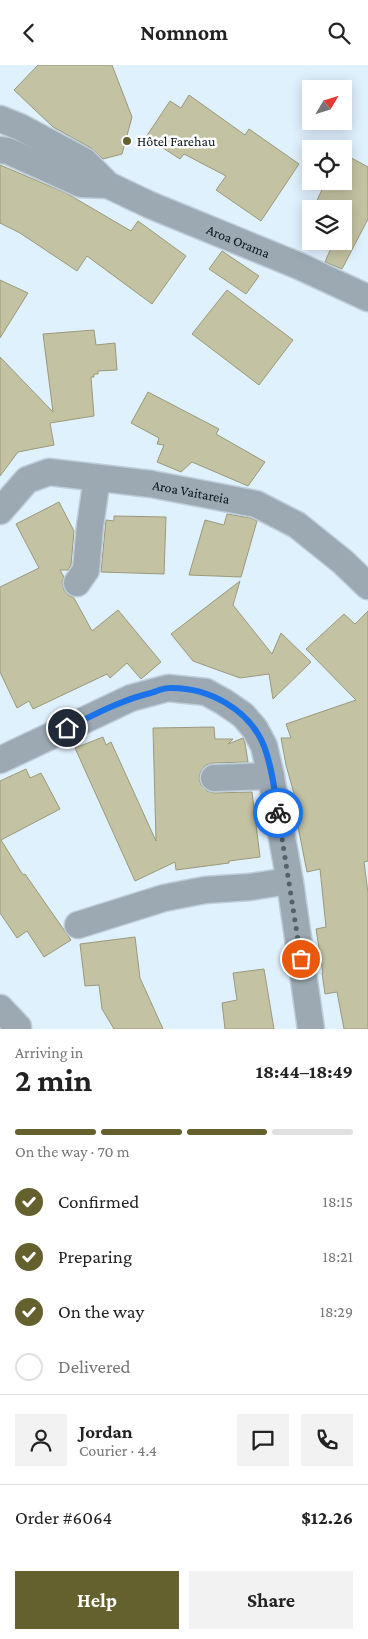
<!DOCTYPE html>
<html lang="en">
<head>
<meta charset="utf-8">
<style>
  :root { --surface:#fff; --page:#f2f2f2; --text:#222; --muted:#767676; --line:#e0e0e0; --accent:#65612e }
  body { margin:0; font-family:"Crimson Pro",serif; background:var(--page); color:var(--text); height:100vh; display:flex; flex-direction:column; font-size:19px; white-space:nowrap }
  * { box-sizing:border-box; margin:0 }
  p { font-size:16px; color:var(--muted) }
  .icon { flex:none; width:28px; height:28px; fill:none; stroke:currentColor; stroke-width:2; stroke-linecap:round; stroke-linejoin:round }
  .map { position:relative; height:964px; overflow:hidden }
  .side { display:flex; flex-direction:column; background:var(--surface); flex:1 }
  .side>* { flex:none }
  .needle { width:32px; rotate:52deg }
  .controls { position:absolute; left:302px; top:15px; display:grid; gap:10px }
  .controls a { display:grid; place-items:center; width:50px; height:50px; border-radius:0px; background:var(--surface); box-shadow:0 2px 12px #0003; font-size:25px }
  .pin { position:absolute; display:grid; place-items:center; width:42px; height:42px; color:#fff; margin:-21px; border:2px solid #fff; border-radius:50%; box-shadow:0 1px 5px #0007 }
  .courier { position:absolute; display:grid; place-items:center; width:50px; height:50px; margin:-25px; border:4px solid #1a73e8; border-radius:50%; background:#fff; color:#222; box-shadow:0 1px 6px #0007 }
  .headline em { font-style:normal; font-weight:700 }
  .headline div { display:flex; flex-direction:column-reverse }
  .headline { display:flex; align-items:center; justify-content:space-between; height:85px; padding:0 15px }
  h1 { font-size:32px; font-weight:700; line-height:38px }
  .bar { display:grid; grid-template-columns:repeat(4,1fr); gap:8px 5px; align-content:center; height:60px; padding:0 15px }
  .bar i { height:6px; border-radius:4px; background:var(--line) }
  .bar .current { background:var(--accent) }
  .bar p { grid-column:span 4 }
  .line { display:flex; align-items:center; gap:12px; padding:0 15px; border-top:1px solid var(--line) }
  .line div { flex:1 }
  .round { display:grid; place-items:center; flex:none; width:52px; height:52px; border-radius:0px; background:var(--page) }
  ol { padding:0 15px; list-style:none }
  li { display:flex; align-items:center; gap:15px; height:55px }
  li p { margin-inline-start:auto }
  li .icon { padding:5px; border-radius:50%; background:var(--accent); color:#fff; stroke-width:4 }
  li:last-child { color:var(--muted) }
  li i { width:28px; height:28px; border:2px solid var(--line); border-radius:50% }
  .cta { display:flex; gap:10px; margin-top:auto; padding:10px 15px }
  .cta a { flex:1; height:58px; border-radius:0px; background:var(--accent); color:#fff; font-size:20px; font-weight:700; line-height:58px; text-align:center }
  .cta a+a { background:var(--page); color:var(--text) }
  header { display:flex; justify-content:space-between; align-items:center; height:65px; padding:0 15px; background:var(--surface); font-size:22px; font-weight:700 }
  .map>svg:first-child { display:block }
  .building { fill:#c3c2a2; stroke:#9b997b }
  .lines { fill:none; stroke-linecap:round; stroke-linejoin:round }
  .minor-casing { stroke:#bdcdda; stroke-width:29 }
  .minor { stroke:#9da9b2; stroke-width:26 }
  .done { stroke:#54616a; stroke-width:5; stroke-dasharray:0 9 }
  .route { stroke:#1a73e8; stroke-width:6 }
  .poi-dot { fill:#65612e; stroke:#fff; stroke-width:2 }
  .labels { text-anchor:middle; stroke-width:5; stroke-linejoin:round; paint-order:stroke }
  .poi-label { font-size:14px; fill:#08131a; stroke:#fff; text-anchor:start }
  .street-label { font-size:14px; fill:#08131a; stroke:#fff }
</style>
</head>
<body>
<header><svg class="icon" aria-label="back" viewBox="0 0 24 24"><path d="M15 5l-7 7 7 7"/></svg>Nomnom<svg class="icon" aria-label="search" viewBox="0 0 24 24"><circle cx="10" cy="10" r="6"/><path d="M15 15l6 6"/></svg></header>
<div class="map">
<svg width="368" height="964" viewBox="0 0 368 964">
  <rect width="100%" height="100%" fill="#e0f1fe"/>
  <g class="building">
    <polygon points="38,0 112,0 132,52 122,89 103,94 91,83 53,62 14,25"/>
    <polygon points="189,30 245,70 249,64 299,99 261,156 216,125 226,111 184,89 180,94 146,72 170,36 181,43"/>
    <polygon points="344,89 368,102 368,154 342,204 325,197 334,176 344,176 344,144 313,144 326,116 344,116"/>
    <polygon points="0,100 66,128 131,166 138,156 186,191 152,239 87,191 77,206 20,168 0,158"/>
    <polygon points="222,186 259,211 246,229 209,204"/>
    <polygon points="0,215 28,228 0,273"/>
    <polygon points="227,225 293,275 259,320 192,269"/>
    <polygon points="94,265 96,280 115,278 117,305 98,306 98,309 94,309 94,312 91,312 94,351 50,358 54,380 18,387 0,411 0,292 53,347 43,269"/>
    <polygon points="148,327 219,364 216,369 265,397 248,421 192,397 181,407 157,397 164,380 157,379 159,373 131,358"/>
    <polygon points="59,437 74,466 71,500 68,505 60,505 64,512 62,517 64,525 68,530 74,533 92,566 118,545 161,597 141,614 127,598 110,613 107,609 33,644 29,636 17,643 0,607 0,522 39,503 16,459"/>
    <polygon points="227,449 251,453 257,456 241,512 189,510 205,455 224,460"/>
    <polygon points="114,451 166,452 164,509 101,507 106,455 114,456"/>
    <polygon points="240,516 233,540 272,589 281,568 311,597 273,634 269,609 240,613 193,596 171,569"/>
    <polygon points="368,546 368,796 364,797 368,828 368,964 344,964 337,927 325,929 322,908 323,908 316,864 326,862 320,804 307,807 296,751 300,750 286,700 281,673 291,673 286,659 356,635 306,584 344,549 355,559"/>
    <polygon points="214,662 215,674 233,674 228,679 243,673 245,678 248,697 213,698 206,700 201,706 199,713 201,720 207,726 214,728 252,727 260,792 229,796 229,798 176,805 175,797 135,816 75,683 103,672 106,680 111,677 156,776 153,663"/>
    <polygon points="26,704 30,713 41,708 60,744 1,775 23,810 25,809 71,875 44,892 27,866 17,873 0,848 0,716"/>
    <polygon points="135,872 140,913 163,964 114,964 102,944 99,920 85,921 80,879"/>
    <polygon points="264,904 274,964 225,964 222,938 237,935 233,908"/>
  </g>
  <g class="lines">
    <g class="minor-casing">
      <g id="minor">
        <path id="s1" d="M0,54L20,62L84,96L108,120L150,140L299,201L368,233"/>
        <polyline points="0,85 8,86 81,119 108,120"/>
        <path id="s2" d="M0,446L27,415L49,407L151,419L256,439L297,460L343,497L368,521"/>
        <polyline points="77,518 86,505 90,461 97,413"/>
        <polyline points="0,695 131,633 168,623 206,627 224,637 243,650 255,664 264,681 270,707 290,817 311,964"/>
        <polyline points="214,713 271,711"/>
        <polyline points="78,860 164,833 205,825 250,822 289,816"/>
        <polyline points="0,943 18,962"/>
      </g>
    </g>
    <use href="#minor" class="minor"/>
  </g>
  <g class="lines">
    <polyline class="done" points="278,748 301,894"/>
    <path class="route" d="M67,663C94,650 121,635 151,628C157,626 163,623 169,623C208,622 249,644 264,681C272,702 275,727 278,748"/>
  </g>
  <circle class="poi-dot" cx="127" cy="76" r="5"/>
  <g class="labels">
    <g class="poi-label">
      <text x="137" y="81">Hôtel Farehau</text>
    </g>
    <g class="street-label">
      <text dy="5" stroke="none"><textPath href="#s1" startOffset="270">Aroa Orama</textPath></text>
      <text dy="5" stroke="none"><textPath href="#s2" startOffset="208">Aroa Vaitareia</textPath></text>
    </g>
  </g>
</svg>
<div class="controls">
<a><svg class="needle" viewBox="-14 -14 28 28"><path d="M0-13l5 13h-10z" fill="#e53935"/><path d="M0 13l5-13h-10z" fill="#767676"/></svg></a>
<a><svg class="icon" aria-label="locate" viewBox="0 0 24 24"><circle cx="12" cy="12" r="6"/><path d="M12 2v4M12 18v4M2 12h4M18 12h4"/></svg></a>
<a><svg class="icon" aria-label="layers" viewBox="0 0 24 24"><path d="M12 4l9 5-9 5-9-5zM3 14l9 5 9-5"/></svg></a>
</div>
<div class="pin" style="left:301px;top:894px;background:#ea580c"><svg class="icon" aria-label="bag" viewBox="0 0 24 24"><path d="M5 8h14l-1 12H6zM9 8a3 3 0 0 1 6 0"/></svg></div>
<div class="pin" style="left:67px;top:663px;background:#1f2937"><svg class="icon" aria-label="home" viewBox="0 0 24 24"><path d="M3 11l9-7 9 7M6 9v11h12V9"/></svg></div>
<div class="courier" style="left:278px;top:748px"><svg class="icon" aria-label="bike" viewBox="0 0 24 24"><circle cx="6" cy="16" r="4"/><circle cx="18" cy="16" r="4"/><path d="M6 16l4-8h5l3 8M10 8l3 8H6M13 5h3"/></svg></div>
</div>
<section class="side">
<div class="headline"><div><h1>2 min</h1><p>Arriving in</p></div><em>18:44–18:49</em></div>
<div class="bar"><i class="current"></i><i class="current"></i><i class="current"></i><i></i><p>On the way · 70 m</p></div>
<ol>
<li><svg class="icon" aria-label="check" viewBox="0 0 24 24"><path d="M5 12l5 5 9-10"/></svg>Confirmed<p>18:15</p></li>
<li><svg class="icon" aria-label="check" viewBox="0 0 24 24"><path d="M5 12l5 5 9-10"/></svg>Preparing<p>18:21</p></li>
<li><svg class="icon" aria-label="check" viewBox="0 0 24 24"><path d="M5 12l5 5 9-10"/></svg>On the way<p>18:29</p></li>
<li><i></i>Delivered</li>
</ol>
<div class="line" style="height:90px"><a class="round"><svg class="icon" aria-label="person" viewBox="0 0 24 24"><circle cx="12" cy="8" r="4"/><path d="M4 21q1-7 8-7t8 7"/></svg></a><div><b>Jordan</b><p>Courier · 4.4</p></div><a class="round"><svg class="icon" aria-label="chat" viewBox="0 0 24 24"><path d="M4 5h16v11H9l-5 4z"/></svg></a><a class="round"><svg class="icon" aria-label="phone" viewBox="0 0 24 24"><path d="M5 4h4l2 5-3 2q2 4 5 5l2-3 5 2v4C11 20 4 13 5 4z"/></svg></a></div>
<div class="line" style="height:65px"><div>Order #6064</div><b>$12.26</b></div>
<div class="cta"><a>Help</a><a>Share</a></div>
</section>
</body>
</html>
